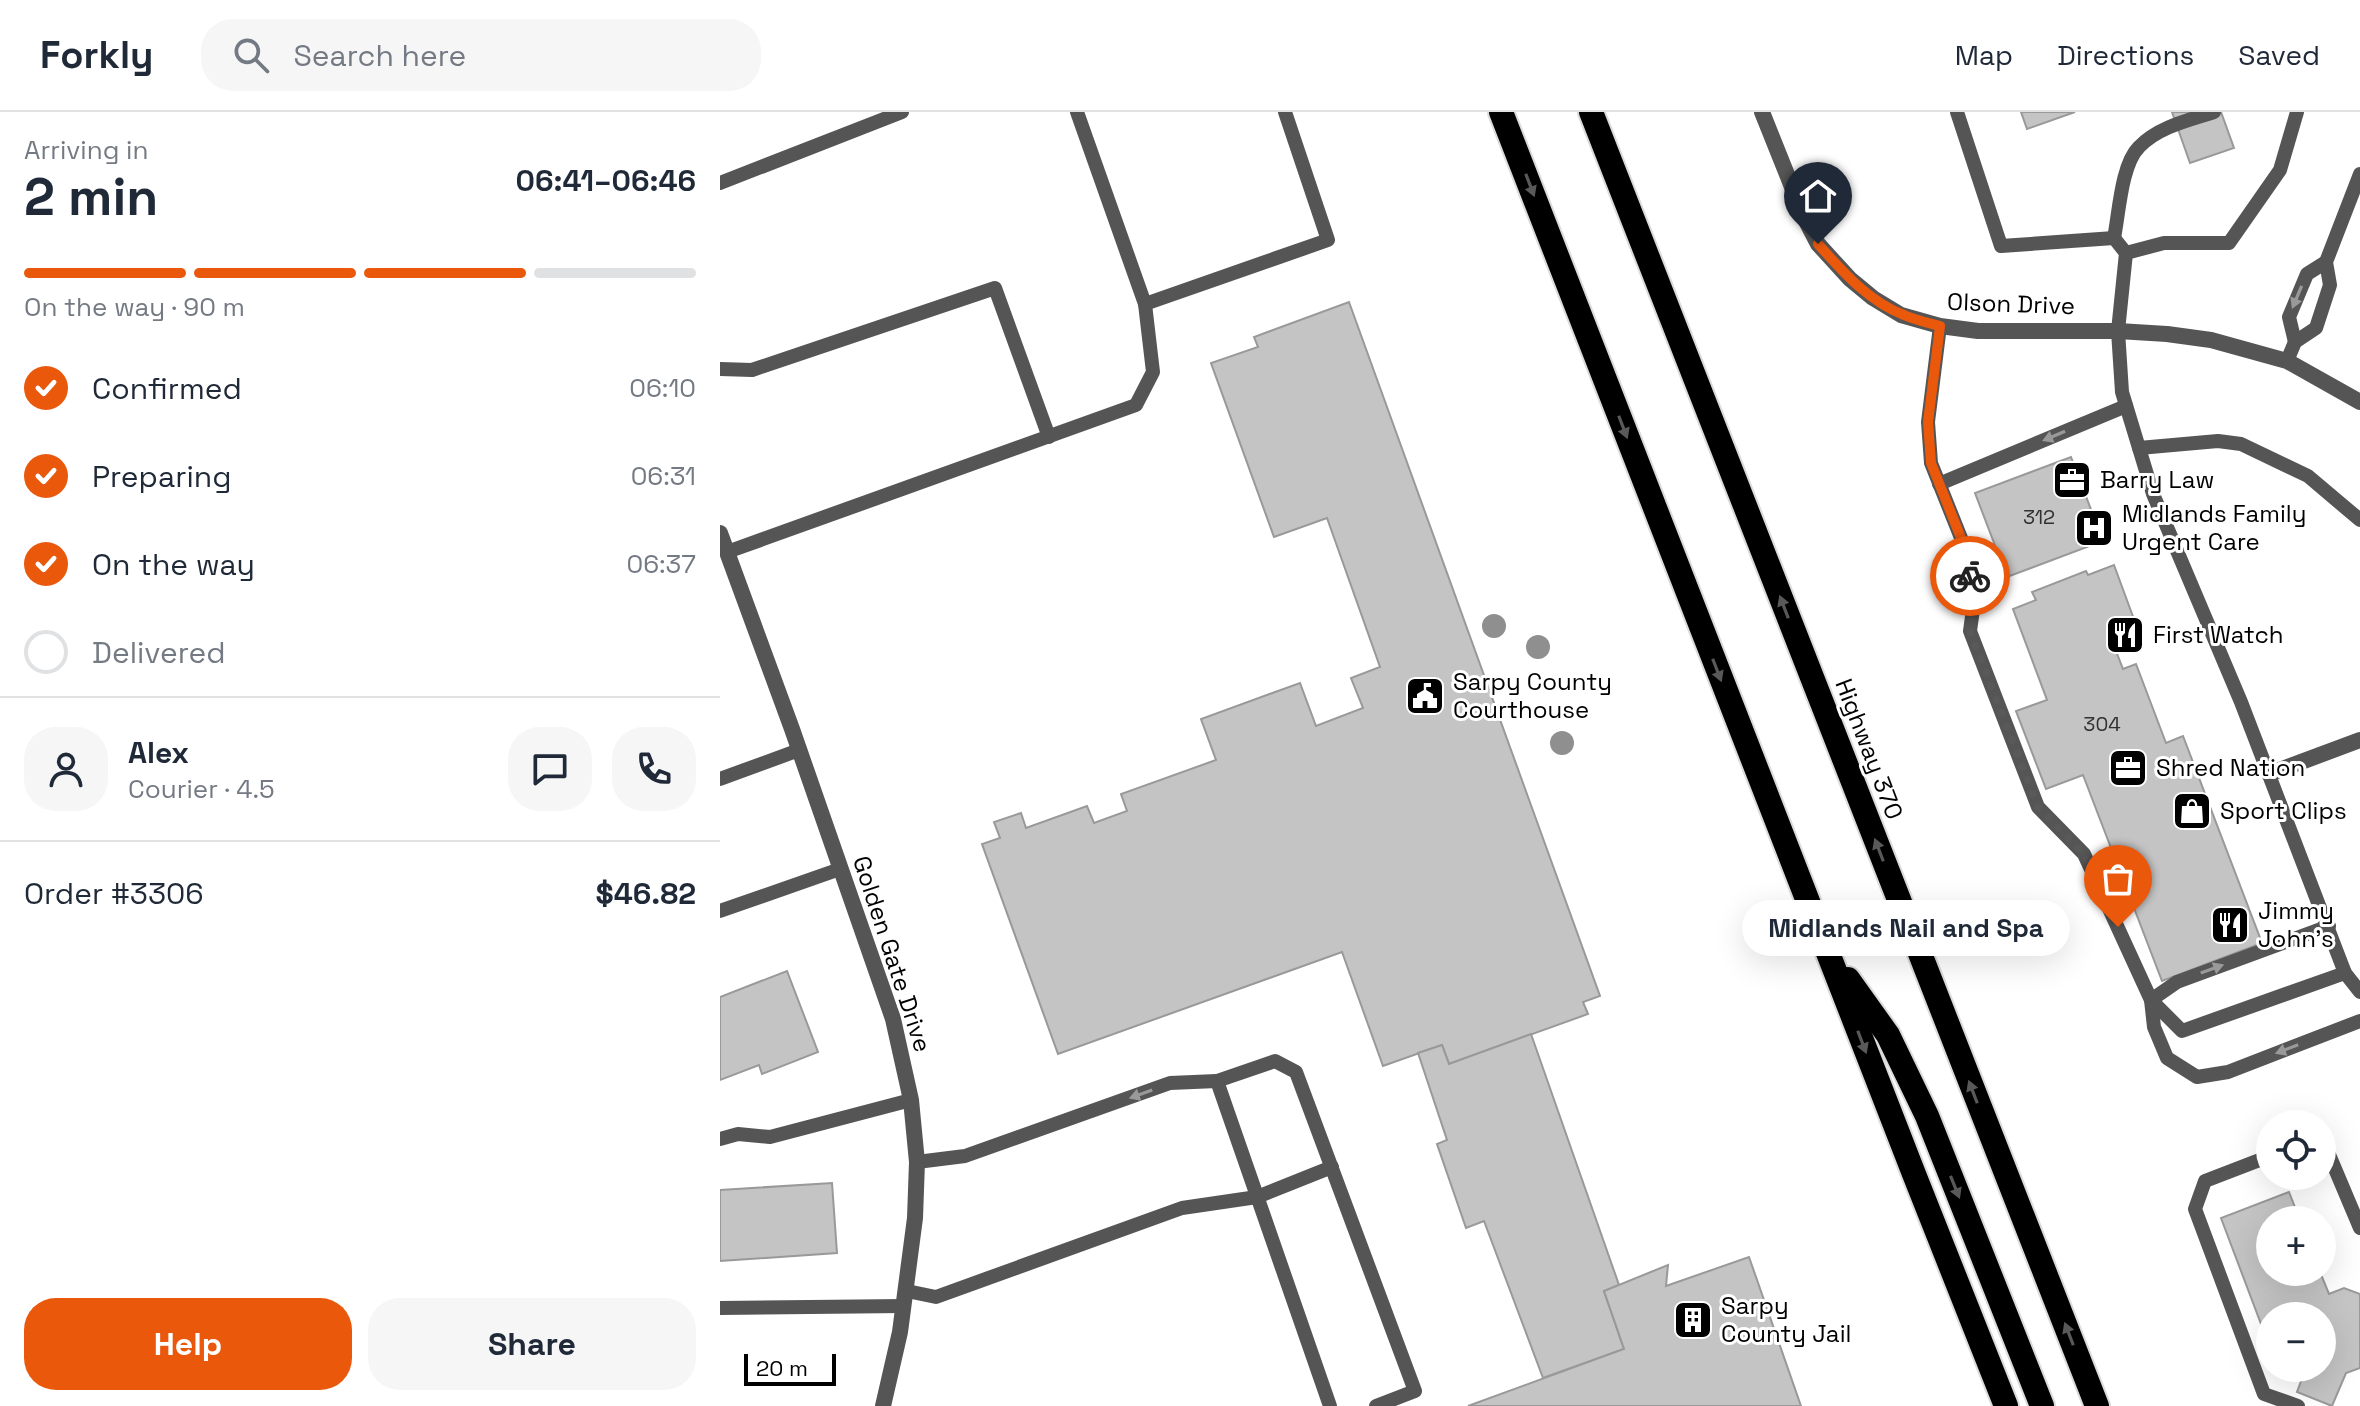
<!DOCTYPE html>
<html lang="en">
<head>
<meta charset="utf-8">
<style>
  :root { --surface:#fff; --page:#f6f6f7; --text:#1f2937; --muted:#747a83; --line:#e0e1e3; --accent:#ea580c }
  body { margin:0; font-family:"Space Grotesk",sans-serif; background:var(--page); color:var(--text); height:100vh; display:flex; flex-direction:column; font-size:30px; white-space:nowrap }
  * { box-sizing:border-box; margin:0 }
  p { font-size:26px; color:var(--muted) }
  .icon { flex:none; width:44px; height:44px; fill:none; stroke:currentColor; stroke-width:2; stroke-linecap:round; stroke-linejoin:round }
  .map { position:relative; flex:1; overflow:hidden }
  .drawer { display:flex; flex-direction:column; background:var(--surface); width:720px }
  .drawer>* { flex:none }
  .fabs { position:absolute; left:1536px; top:998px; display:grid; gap:16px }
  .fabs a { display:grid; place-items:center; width:80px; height:80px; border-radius:50%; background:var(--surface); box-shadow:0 8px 32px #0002; font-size:40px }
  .scale { position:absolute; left:24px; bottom:20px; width:92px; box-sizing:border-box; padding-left:8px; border:4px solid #000; border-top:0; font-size:22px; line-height:28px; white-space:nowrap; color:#000; -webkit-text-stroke:6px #fff; paint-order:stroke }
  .pin { position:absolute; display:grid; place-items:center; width:68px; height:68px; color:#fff; margin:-82px -34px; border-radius:50% 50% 50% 0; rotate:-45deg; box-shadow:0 0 8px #0007 }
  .pin .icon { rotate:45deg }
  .courier { position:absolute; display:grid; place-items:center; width:80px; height:80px; margin:-40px; border:6px solid #ea580c; border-radius:50%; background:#fff; color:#222; box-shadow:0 2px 10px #0007 }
  .bubble { position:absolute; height:56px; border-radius:28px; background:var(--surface); box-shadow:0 8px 32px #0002; font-size:26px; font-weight:600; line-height:56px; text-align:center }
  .summary em { font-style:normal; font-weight:600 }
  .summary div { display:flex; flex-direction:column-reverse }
  .summary { display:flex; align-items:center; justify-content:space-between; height:136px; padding:0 24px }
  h1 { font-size:52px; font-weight:600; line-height:60px }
  .bar { display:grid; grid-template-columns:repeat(4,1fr); gap:12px 8px; align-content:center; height:96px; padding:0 24px }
  .bar i { height:10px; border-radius:6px; background:var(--line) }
  .bar .selected { background:var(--accent) }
  .bar p { grid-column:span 4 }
  .line { display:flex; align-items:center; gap:20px; padding:0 24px; border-top:2px solid var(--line) }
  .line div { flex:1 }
  .round { display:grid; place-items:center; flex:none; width:84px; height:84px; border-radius:32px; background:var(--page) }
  ol { padding:0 24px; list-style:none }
  li { display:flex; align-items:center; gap:24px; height:88px }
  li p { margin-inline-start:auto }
  li .icon { padding:8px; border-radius:50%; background:var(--accent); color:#fff; stroke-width:4 }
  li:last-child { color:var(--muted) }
  li i { width:44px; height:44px; border:4px solid var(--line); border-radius:50% }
  .primary-button { display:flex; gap:16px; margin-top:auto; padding:16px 24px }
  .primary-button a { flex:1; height:92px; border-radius:32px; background:var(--accent); color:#fff; font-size:32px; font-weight:600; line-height:92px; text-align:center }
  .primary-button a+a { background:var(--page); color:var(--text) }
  header { display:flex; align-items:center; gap:48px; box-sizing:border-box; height:112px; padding:0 40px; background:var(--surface); border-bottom:2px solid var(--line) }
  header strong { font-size:38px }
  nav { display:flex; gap:44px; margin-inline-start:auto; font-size:28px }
  .search { width:560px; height:72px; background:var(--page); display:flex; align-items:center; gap:20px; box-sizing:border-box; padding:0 28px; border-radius:32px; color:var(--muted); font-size:30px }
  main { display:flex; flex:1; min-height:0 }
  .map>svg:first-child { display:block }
  .building { fill:#c4c4c4; stroke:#999; stroke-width:2 }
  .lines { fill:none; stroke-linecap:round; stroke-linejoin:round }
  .highway-casing { stroke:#dbdbdb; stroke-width:28 }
  .lane { stroke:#555; stroke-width:14 }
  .street { stroke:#555; stroke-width:16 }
  .highway { stroke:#000; stroke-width:24 }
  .tree { fill:#8f8f8f }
  .oneway { fill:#595959 }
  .oneway2 { fill:#999 }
  .done { stroke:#595959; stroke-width:8; stroke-dasharray:0 14.4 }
  .route { stroke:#ea580c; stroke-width:10 }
  .labels { text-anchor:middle; stroke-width:6; stroke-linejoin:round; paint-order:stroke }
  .number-label { font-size:20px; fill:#313131 }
  .street-label { font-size:24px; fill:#000; stroke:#fff }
  .poi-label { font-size:24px; fill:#000; stroke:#fff; text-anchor:start }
</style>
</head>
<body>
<header>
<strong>Forkly</strong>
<div class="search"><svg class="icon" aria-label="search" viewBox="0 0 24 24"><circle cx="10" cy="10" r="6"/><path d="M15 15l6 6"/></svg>Search here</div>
<nav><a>Map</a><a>Directions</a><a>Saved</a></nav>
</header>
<main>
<section class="drawer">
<div class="summary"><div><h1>2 min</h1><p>Arriving in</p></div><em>06:41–06:46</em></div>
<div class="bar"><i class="selected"></i><i class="selected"></i><i class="selected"></i><i></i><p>On the way · 90 m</p></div>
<ol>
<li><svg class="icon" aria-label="check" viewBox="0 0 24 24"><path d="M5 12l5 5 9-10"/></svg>Confirmed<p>06:10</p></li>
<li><svg class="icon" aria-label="check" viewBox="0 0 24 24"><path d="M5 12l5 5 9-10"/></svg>Preparing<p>06:31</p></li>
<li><svg class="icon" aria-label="check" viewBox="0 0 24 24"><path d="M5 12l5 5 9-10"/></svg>On the way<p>06:37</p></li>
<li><i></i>Delivered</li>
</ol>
<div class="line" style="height:144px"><a class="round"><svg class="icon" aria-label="person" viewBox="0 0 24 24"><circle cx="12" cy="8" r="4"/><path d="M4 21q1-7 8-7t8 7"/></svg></a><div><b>Alex</b><p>Courier · 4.5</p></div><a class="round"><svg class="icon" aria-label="chat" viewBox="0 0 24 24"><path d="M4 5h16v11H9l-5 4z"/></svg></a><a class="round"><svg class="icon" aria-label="phone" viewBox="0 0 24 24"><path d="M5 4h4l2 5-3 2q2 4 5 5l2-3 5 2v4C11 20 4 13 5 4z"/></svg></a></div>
<div class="line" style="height:104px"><div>Order #3306</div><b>$46.82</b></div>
<div class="primary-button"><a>Help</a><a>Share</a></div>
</section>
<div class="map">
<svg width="1640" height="1294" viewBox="0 0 1640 1294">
  <rect width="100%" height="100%" fill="#fff"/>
  <g class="building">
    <polygon points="1301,0 1355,0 1307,17"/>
    <polygon points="1452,0 1501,0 1514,36 1470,51"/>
    <polygon points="629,190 880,884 863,890 868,902 729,952 722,933 663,954 622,840 338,942 262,732 280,726 274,710 301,701 306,716 367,694 374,711 407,699 401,682 496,648 481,607 580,571 596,614 643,596 631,566 660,555 607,406 554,425 491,251 538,235 534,225"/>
    <polygon points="1351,345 1383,429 1287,465 1255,381"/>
    <polygon points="1394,453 1422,529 1396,539 1403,557 1416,552 1446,631 1463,624 1542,831 1442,869 1363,663 1326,677 1296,599 1327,588 1293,497 1316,488 1312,480 1366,459 1368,463"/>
    <polygon points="67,859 98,940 42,962 39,953 0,968 0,885"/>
    <polygon points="811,922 899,1173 884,1179 904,1237 823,1266 764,1109 746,1116 717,1032 727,1028 698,941 722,933 729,952"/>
    <polygon points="112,1071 117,1141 0,1149 0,1078"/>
    <polygon points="1569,1080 1580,1108 1550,1108 1550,1160 1600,1160 1609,1182 1624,1176 1640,1182 1640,1256 1626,1261 1612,1294 1577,1280 1586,1256 1602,1256 1602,1204 1550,1204 1550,1215 1541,1212 1501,1106"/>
    <polygon points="1029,1145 1081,1294 748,1294 904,1237 884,1179 948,1153 946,1174"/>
  </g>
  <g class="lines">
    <g class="highway-casing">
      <g id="highway">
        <polyline points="781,0 1194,1062 1286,1294"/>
        <polyline points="871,0 1377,1294"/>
        <polyline points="1128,867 1168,923 1207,1004 1322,1294"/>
      </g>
    </g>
    <g class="lane">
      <polyline points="1237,0 1281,134 1394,126 1406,141 1398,219 1402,280 1433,382 1521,590 1625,861 1640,880"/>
      <polyline points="0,71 182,0"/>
      <path d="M1394,126C1399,102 1401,53 1419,35C1438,15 1469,8 1494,0"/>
      <polyline points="1406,141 1444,131 1509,131 1560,58 1577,0"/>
      <polyline points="425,192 608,128 565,0"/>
      <polyline points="1220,214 1208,310 1211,351 1241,426 1255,483 1250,519 1318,695 1364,742 1431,888 1462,919 1625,861"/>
      <polyline points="1575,230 1569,205 1587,162 1606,150"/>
      <polyline points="1567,249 1575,230 1596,216 1610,173 1606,150 1640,62"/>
      <polyline points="0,257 32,258 275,176 329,325"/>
      <polyline points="1419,336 1498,329 1521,332 1588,364 1640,408"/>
      <polyline points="1219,372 1406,294"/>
      <polyline points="7,440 416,293 433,260 425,192 357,0"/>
      <polyline points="0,667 79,638"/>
      <polyline points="0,799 120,757"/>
      <polyline points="1609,814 1457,870 1431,888 1434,915 1447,946 1477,965 1508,960 1640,909"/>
      <polyline points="1602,1026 1640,1116"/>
      <polyline points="0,1027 18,1022 50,1025 191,988"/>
      <polyline points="1550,1044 1485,1069 1475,1097 1544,1282 1578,1294"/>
      <polyline points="197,1050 245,1044 450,971 497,969"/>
      <polyline points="187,1179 216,1185 462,1096 537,1085 612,1055"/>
      <polyline points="0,1196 184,1194"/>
      <polyline points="610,1294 497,969 555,949 576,960 695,1279 656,1294"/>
    </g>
    <g class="street">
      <polyline points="1042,0 1084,105 1098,132 1130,167 1153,186 1181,203 1220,214 1258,219 1398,219 1447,222 1491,228 1567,249 1640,290"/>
      <polyline points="0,421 72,617 173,907 191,988 197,1050 195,1106 180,1220 163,1294"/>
      <polyline points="1549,662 1640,628"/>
    </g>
    <use href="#highway" class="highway"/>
  </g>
  <g class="tree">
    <circle cx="774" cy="514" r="12"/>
    <circle cx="818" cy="535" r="12"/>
    <circle cx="842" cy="631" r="12"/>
  </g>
  <defs><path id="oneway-solid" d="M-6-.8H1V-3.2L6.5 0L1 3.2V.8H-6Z" transform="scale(2)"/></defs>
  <g class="oneway">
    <use href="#oneway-solid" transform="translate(810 73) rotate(69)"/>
    <use href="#oneway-solid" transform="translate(903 315) rotate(69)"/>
    <use href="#oneway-solid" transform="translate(1064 495) rotate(-111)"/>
    <use href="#oneway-solid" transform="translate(997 558) rotate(69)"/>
    <use href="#oneway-solid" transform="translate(1159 738) rotate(-111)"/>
    <use href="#oneway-solid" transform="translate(1142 930) rotate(69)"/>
    <use href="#oneway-solid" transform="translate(1253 980) rotate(-111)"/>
    <use href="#oneway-solid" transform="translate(1235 1075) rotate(68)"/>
    <use href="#oneway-solid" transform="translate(1349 1222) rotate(-111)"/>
  </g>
  <g class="oneway2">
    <use href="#oneway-solid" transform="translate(1577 185) rotate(113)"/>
    <use href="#oneway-solid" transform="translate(1334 324) rotate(157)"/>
    <use href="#oneway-solid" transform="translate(1492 857) rotate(-20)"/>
    <use href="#oneway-solid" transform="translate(1567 937) rotate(159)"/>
    <use href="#oneway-solid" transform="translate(421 982) rotate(160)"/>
  </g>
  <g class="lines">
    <polyline class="done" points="1250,464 1255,483 1250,519 1318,695 1364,742 1398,815"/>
    <path class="route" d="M1098,132C1122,159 1149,190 1184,203C1195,208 1208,211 1220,214L1208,310L1211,351L1241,426L1250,464"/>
  </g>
  <defs>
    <g id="office-square" transform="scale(2)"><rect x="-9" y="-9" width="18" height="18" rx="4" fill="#000" stroke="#fff"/><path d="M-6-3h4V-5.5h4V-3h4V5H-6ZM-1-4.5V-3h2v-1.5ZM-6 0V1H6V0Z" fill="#fff"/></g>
    <g id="hospital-square" transform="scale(2)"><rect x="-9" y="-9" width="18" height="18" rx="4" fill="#000" stroke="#fff"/><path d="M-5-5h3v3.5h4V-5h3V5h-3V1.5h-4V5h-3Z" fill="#fff"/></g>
    <g id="restaurant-square" transform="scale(2)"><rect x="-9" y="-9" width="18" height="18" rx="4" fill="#000" stroke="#fff"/><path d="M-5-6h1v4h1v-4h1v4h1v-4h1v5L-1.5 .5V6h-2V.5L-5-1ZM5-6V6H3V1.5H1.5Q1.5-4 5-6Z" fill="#fff"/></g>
    <g id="civic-square" transform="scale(2)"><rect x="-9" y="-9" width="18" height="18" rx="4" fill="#000" stroke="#fff"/><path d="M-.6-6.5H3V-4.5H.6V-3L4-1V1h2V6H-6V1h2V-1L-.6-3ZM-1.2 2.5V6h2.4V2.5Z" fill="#fff"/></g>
    <g id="shop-square" transform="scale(2)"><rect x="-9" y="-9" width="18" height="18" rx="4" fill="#000" stroke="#fff"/><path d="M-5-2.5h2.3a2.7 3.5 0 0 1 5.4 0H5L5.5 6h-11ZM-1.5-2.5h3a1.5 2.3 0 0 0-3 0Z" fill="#fff"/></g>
    <g id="building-square" transform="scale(2)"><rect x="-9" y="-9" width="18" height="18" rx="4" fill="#000" stroke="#fff"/><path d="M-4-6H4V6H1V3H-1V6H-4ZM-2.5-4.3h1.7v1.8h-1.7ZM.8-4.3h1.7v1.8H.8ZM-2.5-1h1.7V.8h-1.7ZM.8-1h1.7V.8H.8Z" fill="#fff"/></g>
  </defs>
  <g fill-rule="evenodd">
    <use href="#office-square" x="1352" y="368"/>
    <use href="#hospital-square" x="1374" y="416"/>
    <use href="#restaurant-square" x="1405" y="523"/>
    <use href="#civic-square" x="705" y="584"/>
    <use href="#office-square" x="1408" y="656"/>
    <use href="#shop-square" x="1472" y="699"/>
    <use href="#restaurant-square" x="1510" y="813"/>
    <use href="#building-square" x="973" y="1208"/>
  </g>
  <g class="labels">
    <g class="number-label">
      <text x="1319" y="412">312</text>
      <text x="1382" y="619">304</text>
    </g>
    <g class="street-label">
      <text transform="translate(1291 192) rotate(2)" y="8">Olson Drive</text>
      <text transform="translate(1149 637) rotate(69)" y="8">Highway 370</text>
      <text transform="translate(172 842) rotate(72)" y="8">Golden Gate Drive</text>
    </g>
    <g class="poi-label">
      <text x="1380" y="376">Barry Law</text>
      <text x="1402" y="410">Midlands Family<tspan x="1402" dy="28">Urgent Care</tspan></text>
      <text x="1433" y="531">First Watch</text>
      <text x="733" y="578">Sarpy County<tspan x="733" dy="28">Courthouse</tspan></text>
      <text x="1436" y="664">Shred Nation</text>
      <text x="1500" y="707">Sport Clips</text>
      <text x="1538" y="807">Jimmy<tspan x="1538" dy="28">John's</tspan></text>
      <text x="1001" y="1202">Sarpy<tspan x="1001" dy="28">County Jail</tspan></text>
    </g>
  </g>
</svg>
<div class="fabs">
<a><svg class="icon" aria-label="locate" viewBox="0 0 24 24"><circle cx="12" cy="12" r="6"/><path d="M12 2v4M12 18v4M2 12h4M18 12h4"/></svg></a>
<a>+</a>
<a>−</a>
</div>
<div class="scale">20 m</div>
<div class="pin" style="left:1398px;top:815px;background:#ea580c"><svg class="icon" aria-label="bag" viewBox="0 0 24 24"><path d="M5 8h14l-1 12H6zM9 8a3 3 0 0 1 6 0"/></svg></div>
<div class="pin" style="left:1098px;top:132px;background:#1f2937"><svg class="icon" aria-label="home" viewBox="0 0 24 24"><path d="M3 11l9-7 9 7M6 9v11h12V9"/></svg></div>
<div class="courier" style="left:1250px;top:464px"><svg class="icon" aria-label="bike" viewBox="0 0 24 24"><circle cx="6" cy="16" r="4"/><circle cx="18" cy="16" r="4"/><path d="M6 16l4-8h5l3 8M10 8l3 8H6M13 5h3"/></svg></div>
<div class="bubble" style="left:1022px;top:788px;width:328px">Midlands Nail and Spa</div>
</div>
</main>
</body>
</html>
